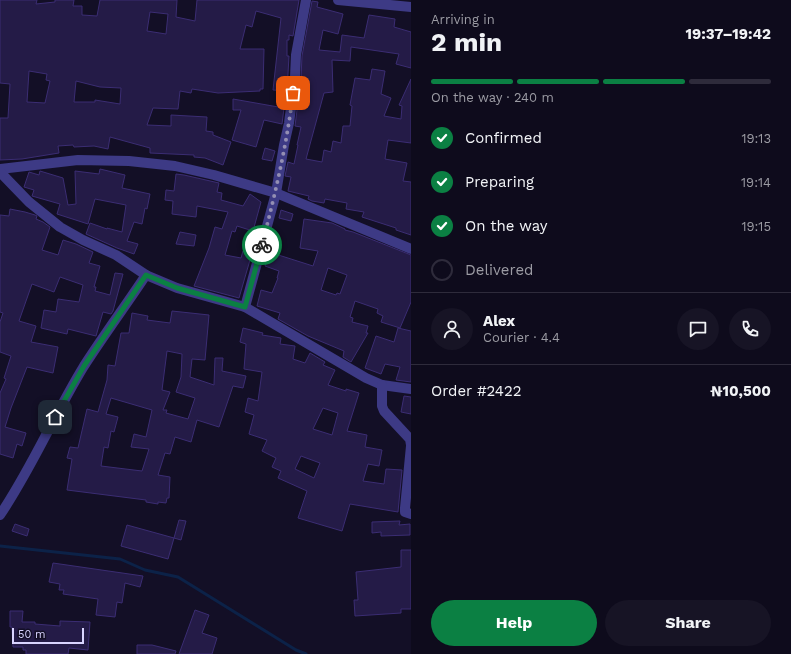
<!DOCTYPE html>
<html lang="en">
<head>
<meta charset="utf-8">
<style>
  :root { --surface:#0e0b1c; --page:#171425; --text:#f1f3f6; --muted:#9b9ba3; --line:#2e2b3b; --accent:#0b8043 }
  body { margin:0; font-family:"Work Sans",sans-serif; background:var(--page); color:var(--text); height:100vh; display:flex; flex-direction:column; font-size:15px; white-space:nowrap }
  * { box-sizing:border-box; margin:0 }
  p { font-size:13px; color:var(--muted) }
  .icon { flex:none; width:22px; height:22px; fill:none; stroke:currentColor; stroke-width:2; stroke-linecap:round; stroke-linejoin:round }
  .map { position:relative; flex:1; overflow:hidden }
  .side { display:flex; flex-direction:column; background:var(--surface); width:380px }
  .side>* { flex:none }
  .scale { position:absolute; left:12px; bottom:10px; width:72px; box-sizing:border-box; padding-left:4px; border:2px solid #d9d4ff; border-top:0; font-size:11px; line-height:14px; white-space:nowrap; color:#d9d4ff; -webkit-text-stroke:3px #130f26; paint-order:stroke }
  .pin { position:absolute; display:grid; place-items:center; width:34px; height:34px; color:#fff; margin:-17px; border-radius:8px; box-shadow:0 2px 6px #0006 }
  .courier { position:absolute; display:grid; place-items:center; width:40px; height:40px; margin:-20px; border:3px solid #0b8043; border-radius:50%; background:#fff; color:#222; box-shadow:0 1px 5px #0007 }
  .overview em { font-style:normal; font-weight:700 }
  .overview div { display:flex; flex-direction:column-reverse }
  .overview { display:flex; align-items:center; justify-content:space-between; height:68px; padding:0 20px }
  h1 { font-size:26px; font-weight:700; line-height:30px }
  .bar { display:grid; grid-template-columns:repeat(4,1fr); gap:6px 4px; align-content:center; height:48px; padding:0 20px }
  .bar i { height:5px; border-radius:3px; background:var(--line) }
  .bar .selected { background:var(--accent) }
  .bar p { grid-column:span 4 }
  .line { display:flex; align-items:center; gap:10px; padding:0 20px; border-top:1px solid var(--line) }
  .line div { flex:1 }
  .round { display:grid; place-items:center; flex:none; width:42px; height:42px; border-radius:21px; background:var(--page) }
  ol { padding:0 20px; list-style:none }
  li { display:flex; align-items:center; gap:12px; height:44px }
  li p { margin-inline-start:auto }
  li .icon { padding:4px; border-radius:50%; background:var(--accent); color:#fff; stroke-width:4 }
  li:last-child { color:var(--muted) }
  li i { width:22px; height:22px; border:2px solid var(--line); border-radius:50% }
  .action { display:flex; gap:8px; margin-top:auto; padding:8px 20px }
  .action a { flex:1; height:46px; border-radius:24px; background:var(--accent); color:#fff; font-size:16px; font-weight:700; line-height:46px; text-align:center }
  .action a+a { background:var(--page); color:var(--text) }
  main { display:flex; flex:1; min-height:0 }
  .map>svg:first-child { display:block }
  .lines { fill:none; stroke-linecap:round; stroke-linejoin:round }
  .stream { stroke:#0c2248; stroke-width:3 }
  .building { fill:#241b47; stroke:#3b2d73; fill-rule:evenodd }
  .minor { stroke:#3d3a85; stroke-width:10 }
  .done { stroke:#948fb3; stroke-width:4; stroke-dasharray:0 7.2 }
  .route { stroke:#0b8043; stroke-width:5 }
</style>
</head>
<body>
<main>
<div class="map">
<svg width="411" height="654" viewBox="0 0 411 654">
  <rect width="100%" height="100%" fill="#130f26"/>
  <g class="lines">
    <polyline class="stream" points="0,546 120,559 145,570 178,577 296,650 306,654"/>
  </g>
  <g class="building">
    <path d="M0,0H37L36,4L55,2V0H74L73,6H82V15L97,16L100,0H177L176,17L195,21L197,0H299L293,36L289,35V40H287V56H289L287,91L273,90L281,18L256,11L252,27L246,25L240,49H264L263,89H260V91L218,93L192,89L191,93L180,91L178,109L153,108L147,125L171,126V115L207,117L206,131L213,132V135L231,142L223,165L205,158L194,157V155L150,153V148L110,137L108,149L94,146L74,147L73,145L58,146L59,153L22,159L0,160V118H8L10,84L0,83ZM150,12L168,14L166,34L147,31ZM29,71L47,74L46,80L50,81L45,103L27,102ZM76,81L100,87L121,88L120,104L95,100V102H74Z"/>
    <polygon points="312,1 318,2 317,7 343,14 338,34 323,30 319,50 340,52 342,35 364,38 369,15 395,19 394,27 411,32 411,68 396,64 399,54 351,47 350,61 332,60 333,92 324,93 306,159 322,162 324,150 331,152 333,141 341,143 343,126 350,126 352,106 350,105 355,78 370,80 372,69 385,71 381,94 391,98 384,116 401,119 402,106 399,105 411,79 411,143 388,140 385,159 407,163 403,181 411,182 411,235 396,230 396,228 362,217 364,212 346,209 347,203 325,199 324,203 312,201 308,199 309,196 288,191 291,177 285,176 288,162 294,164 298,145 297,145 301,127 295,126 301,78 302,56"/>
    <polygon points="233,99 284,108 282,124 264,120 256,147 232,140 241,110 233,110"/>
    <polygon points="265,148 275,151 272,161 262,159"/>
    <polygon points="100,169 125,175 122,188 150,194 147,209 145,208 142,224 134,222 127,241 138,244 134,254 117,248 86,234 90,223 107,229 107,228 122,232 126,205 95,199 88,224 57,214 60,204 32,196 34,190 24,187 29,172 39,175 40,171 63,178 68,205 76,204 75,171 99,174"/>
    <polygon points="176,174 184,175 219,183 217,192 222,193 221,200 243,206 250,194 261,202 253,231 237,226 235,232 232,231 225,255 241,258 243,251 252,253 239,298 194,286 209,248 215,227 222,229 228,212 197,206 196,217 172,214 173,201 165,200 166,190 174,191"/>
    <polygon points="10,209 25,212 35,215 37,216 36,219 43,222 50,227 42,250 58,255 63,240 76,244 93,252 89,263 100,266 94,287 96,287 95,291 110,295 115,273 123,274 113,311 111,314 103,312 96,336 68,329 67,334 41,328 44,310 56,312 58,299 79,302 83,285 60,277 54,292 32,284 19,321 36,326 31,342 58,347 53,373 27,367 11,408 5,427 26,433 22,446 17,444 13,458 0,454 0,393 6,379 4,378 11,356 0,352 0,322 3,313 0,312 0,215 9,216"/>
    <polygon points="281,210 293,214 291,221 279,218"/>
    <path d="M304,219L332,223L345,229V230L353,232L411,255V302L400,328L381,322L383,316L377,313L378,309L355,301L350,317L353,318L352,322L368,326L366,333H368L351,362L343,357L344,351L308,336L278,319L280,313L257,306L261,290L272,293L278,278H277L279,271L265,266L269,252L313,266L318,251L300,248ZM328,268L347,275L340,294L337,293L336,295L321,290Z"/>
    <polygon points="180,232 196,235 194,246 176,244"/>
    <path d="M172,311L209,315L205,360L192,359L190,377L214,385L215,358H223L222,371L246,376L243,388L233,386L219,427L197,420L191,442L175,437L170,454L165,453L158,475L170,477L169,498H167L166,503L158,502V504L146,502V500L67,490L72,459L67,458L70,447L78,448L87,409L98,412L107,380L108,365L115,366L121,333H129L132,313L148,316L147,320L170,323ZM167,351L182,354L181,377L176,392L195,398L188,419L166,413L167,410H163L170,392L162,390ZM111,398L152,410L146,437L134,434L131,447L149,449L142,471L101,466L104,447L108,448L111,431L114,432L118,417L106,414Z"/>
    <path d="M243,328L263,333L262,335L281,338L280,344L295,346L293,359L305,363L310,353L325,362L323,365L335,370L328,385L346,391V389L359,393L347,431L367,435L365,447L382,450L379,466L368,464L363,481L384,484L386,469L402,470L398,512L350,504L342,531L298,518L307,491L278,478L281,471L272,467L276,458L262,451L267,440L249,434L254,415L245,412L248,398L258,401L262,372L244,369L246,344L240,342ZM323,408L338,413L332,435L313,429ZM301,456L320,463L314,478L295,469Z"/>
    <polygon points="398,328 411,331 411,382 396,380 400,367 385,364 381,374 365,368 376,336 394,342"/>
    <polygon points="404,396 411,397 411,414 401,412"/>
    <polygon points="179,520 186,521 181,540 174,538"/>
    <polygon points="400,521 399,525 410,524 410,535 381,536 381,532 372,533 372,522"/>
    <polygon points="15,524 29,529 27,536 12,531"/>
    <polygon points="127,525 174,538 168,559 121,546"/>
    <polygon points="401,550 411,550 411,609 401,609 401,613 355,616 354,600 358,600 356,572 401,567"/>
    <polygon points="53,563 143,576 140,587 125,583 122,603 117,602 115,617 96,615 98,599 63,594 64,590 59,590 60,584 49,582"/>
    <polygon points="195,610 209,615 202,633 217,638 212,654 179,654"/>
    <polygon points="10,611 23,611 22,622 35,622 35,624 60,626 60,621 90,622 88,650 69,648 68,654 26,654 26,650 23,650 23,647 13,647 12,627 10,627"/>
    <polygon points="137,645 152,645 176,651 175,654 137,654"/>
  </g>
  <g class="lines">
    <g class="minor">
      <polyline points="338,0 411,7"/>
      <polyline points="0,169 78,160 129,161 175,166 214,175 276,193 411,249"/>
      <polyline points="0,172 29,202 60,227 83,240 116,255 146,275 177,288 245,307 366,378 382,385 411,389"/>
      <polyline points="245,307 276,193 284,145 289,123 295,77 296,55 306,0"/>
      <polyline points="382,385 382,406 384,411 410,439 411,445"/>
      <polyline points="411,446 405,508 405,512 411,514"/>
      <path d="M0,515C32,468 54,415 84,366C104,335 126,305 146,275"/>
    </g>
  </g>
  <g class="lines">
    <path class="done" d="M262,245C275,195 287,144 293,93"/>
    <polyline class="route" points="55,417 84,366 146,275 177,288 245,307 262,245"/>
  </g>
</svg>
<div class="scale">50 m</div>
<div class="pin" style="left:293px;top:93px;background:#ea580c"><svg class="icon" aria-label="bag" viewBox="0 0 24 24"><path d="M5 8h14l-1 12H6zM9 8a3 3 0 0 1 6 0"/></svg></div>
<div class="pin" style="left:55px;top:417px;background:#1f2937"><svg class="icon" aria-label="home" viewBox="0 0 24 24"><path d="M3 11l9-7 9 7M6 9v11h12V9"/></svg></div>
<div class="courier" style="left:262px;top:245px"><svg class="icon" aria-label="bike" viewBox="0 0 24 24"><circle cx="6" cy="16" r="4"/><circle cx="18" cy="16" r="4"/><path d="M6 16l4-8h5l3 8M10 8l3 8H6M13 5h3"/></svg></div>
</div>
<section class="side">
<div class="overview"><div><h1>2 min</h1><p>Arriving in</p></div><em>19:37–19:42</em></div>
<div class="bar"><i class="selected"></i><i class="selected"></i><i class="selected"></i><i></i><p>On the way · 240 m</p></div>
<ol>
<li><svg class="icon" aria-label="check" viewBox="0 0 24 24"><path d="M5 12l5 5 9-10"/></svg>Confirmed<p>19:13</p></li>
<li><svg class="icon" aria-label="check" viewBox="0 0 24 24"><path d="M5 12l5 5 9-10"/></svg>Preparing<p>19:14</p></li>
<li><svg class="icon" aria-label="check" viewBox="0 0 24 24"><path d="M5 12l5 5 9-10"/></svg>On the way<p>19:15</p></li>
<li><i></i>Delivered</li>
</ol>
<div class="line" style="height:72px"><a class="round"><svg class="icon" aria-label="person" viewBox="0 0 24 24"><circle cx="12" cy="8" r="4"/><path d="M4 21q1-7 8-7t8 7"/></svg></a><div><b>Alex</b><p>Courier · 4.4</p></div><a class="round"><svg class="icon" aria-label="chat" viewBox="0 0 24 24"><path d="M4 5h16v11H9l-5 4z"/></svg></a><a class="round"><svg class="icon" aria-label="phone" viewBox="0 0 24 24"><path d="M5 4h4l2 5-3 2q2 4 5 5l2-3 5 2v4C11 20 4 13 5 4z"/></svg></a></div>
<div class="line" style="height:52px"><div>Order #2422</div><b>₦10,500</b></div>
<div class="action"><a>Help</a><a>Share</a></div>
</section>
</main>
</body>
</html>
